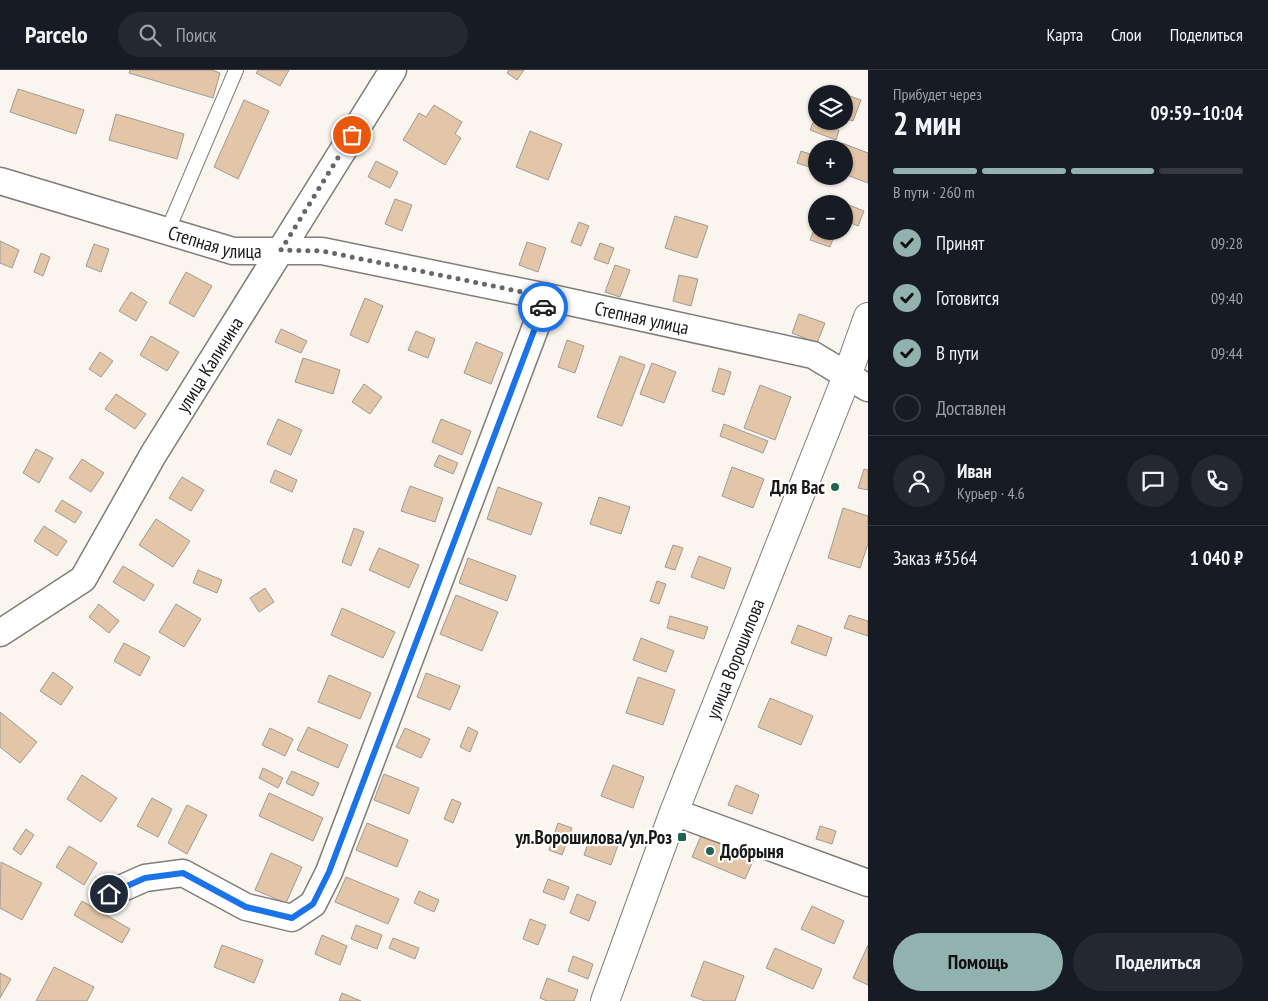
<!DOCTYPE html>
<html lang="ru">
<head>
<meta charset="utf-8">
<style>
  :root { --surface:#171b24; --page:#242831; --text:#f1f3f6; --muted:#9ea1a6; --line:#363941; --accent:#92b2ad }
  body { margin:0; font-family:"PT Sans Narrow",sans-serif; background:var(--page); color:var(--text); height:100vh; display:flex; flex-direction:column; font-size:19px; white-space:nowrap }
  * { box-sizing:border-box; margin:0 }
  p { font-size:16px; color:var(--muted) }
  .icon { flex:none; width:28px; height:28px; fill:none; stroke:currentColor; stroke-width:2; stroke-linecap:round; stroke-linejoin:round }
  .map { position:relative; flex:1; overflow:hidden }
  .sheet { display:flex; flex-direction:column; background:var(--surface); width:400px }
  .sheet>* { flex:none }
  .fabs { position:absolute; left:808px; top:15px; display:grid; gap:10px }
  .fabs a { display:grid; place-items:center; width:45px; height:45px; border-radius:50%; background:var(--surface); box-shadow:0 1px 4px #0004; font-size:25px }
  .pin { position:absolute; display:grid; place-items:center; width:42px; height:42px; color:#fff; margin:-21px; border:2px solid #fff; border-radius:50%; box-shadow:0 1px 5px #0007 }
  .courier { position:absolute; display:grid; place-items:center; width:50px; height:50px; margin:-25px; border:4px solid #1a73e8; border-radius:50%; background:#fff; color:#222; box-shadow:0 1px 6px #0007 }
  .headline em { font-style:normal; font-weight:600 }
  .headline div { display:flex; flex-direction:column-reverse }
  .headline { display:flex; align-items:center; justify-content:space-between; height:85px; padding:0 25px }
  h1 { font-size:32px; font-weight:600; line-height:38px }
  .bar { display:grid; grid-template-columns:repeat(4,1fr); gap:8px 5px; align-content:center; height:60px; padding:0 25px }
  .bar i { height:6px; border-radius:4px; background:var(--line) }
  .bar .active { background:var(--accent) }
  .bar p { grid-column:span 4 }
  .line { display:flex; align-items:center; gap:12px; padding:0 25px; border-top:1px solid var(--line) }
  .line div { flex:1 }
  .round { display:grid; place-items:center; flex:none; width:52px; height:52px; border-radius:26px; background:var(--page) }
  ol { padding:0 25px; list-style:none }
  li { display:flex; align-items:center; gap:15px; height:55px }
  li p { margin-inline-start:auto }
  li .icon { padding:5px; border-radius:50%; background:var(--accent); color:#111; stroke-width:4 }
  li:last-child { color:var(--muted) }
  li i { width:28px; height:28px; border:2px solid var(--line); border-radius:50% }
  .cta { display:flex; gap:10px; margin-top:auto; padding:10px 25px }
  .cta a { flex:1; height:58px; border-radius:30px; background:var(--accent); color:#111; font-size:20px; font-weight:600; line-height:58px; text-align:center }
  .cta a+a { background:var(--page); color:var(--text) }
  header { display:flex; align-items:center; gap:30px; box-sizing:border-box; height:70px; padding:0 25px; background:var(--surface); border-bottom:1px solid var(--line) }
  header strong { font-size:24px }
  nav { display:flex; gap:28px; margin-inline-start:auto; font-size:18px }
  .search { width:350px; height:45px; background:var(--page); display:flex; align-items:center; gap:12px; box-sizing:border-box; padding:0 18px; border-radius:28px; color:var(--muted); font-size:19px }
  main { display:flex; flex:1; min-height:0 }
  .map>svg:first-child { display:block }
  .building { fill:#e3c5a7; stroke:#a09b96 }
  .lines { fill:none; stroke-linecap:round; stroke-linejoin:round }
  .lane-casing { stroke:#817d78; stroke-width:16 }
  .street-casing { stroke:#817d78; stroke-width:29 }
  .secondary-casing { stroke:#817d78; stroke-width:30 }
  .lane { stroke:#fff; stroke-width:14 }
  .street { stroke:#fff; stroke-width:26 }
  .secondary { stroke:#fff; stroke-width:28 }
  .done { stroke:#696663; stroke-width:5; stroke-dasharray:0 9 }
  .route { stroke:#1a73e8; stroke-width:6 }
  .poi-dot { fill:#1f6353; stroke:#fff; stroke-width:2 }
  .labels { text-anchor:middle; stroke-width:4.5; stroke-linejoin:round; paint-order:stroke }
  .street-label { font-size:19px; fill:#1b1917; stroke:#fff }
  .poi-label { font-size:19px; font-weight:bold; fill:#1b1917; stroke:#fff; text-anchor:end }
</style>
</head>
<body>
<header>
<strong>Parcelo</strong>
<div class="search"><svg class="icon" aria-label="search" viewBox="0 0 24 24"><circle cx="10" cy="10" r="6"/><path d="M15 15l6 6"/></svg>Поиск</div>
<nav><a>Карта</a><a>Слои</a><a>Поделиться</a></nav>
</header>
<main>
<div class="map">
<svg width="868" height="931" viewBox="0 0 868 931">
  <rect width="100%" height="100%" fill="#faf5ef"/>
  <g class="building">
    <polygon points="130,0 212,0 220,3 213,28 129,3"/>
    <polygon points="258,0 289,0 280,16 256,3"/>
    <polygon points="509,0 524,0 517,10 507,3"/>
    <polygon points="18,19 84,40 76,64 10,42"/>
    <polygon points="844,24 861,30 853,51 844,48"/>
    <polygon points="244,30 269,41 238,109 214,97"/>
    <polygon points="434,35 462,52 455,64 461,68 445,95 403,70 419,43 426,47"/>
    <polygon points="116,44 184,64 177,89 109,70"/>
    <polygon points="814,50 839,60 836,70 810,60"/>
    <polygon points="530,61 562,74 548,110 516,97"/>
    <polygon points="842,73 868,83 868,113 844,104 844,79 840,79"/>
    <polygon points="801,81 816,86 816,99 797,93"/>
    <polygon points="376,91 398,102 390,118 368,107"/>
    <polygon points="395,129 412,135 402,161 385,154"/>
    <polygon points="839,131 864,141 858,156 844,150 844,134 838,134"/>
    <polygon points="675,146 708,156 697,188 665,178"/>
    <polygon points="579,152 589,156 581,176 571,172"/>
    <polygon points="816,155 816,161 836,161 830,177 810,170"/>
    <polygon points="0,171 19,180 12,198 0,193"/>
    <polygon points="527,172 546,178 538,202 519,195"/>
    <polygon points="600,173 614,178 608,194 594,189"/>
    <polygon points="94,174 109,179 101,202 86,196"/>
    <polygon points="41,183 50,187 43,206 34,202"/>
    <polygon points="615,195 630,200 620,227 605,222"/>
    <polygon points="186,202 212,216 194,247 169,233"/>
    <polygon points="679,205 698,209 691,236 673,231"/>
    <polygon points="131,222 147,232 136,251 119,241"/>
    <polygon points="365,228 383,236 368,273 350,265"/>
    <polygon points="799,244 825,253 817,273 792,263"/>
    <polygon points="281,259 307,271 301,283 275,272"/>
    <polygon points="416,261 435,269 428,288 408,280"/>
    <polygon points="151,266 179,282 167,301 140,285"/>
    <polygon points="567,270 584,276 575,303 558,297"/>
    <polygon points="476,272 503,283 491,314 464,303"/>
    <polygon points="100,282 113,291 101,307 89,299"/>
    <polygon points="620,286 645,295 622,356 597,347"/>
    <polygon points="303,288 340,300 333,324 295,312"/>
    <polygon points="652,293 676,302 664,333 640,324"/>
    <polygon points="719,298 731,302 724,325 712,321"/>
    <polygon points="364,314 382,327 370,344 352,332"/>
    <polygon points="760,315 791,327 775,370 744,358"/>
    <polygon points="116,324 146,344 135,359 105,339"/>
    <polygon points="278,349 302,360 291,385 267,374"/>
    <polygon points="441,349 471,361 462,385 432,372"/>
    <polygon points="724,354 768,371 763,383 720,366"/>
    <polygon points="36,379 53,388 39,413 23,403"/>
    <polygon points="439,385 458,393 453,404 434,396"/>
    <polygon points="82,389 104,403 91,422 69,408"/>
    <polygon points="732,397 764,409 753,438 722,426"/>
    <polygon points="864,399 868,400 868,420 858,418"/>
    <polygon points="275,400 297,410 292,422 270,412"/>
    <polygon points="182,407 204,420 191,441 169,428"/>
    <polygon points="410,416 443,428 435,452 401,441"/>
    <polygon points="498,417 542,433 531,465 487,449"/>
    <polygon points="599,427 630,437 621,464 590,454"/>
    <polygon points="62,430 82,442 75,453 55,441"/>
    <polygon points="843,438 868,446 868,474 860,498 828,488"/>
    <polygon points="156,449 190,471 173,497 139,475"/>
    <polygon points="44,456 67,471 57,486 34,471"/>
    <polygon points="354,458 364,462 351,496 342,492"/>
    <polygon points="673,475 683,478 675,500 665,497"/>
    <polygon points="379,478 419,495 409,518 369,500"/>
    <polygon points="699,486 731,498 724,519 691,507"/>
    <polygon points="468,488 516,506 507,531 459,513"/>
    <polygon points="123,496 154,515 144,531 113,512"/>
    <polygon points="198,500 222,510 217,523 193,513"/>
    <polygon points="657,511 666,514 659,534 650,531"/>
    <polygon points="265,518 274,532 259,542 250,528"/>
    <polygon points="456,525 498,542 482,581 440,564"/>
    <polygon points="99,534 119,551 109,563 89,547"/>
    <polygon points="176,534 201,549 184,577 159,562"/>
    <polygon points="342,538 395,562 383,588 331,565"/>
    <polygon points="849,545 868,551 868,566 844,558"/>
    <polygon points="670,546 708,557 704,569 667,558"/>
    <polygon points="798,555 832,568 826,586 791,573"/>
    <polygon points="641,568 674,581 666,602 633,590"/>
    <polygon points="124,573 150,587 140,606 114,591"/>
    <polygon points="53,602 73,617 61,635 40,621"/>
    <polygon points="426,603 460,616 450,640 417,627"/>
    <polygon points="329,605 371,623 360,649 318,632"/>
    <polygon points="638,607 675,620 663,655 626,643"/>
    <polygon points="770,628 813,646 801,675 758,657"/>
    <polygon points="0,642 37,672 20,693 0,677"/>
    <polygon points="308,657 348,675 338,698 297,680"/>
    <polygon points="468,657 478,662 470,682 460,677"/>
    <polygon points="270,658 293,669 285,686 262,675"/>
    <polygon points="405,658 430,669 421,688 396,677"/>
    <polygon points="613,695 644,707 633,738 601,726"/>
    <polygon points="263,698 283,708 278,718 259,708"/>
    <polygon points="292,701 319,713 313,726 286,713"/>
    <polygon points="384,704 419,718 409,744 374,730"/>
    <polygon points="82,705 117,728 101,752 67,729"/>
    <polygon points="736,715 759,725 752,744 728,735"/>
    <polygon points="269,723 323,748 313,771 259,746"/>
    <polygon points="152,728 172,739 158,767 137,756"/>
    <polygon points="452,729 461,733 453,753 444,749"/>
    <polygon points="187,735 207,745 187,784 168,773"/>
    <polygon points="367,753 408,770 397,797 356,780"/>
    <polygon points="558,753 572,758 562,785 549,780"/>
    <polygon points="820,756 836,761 832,774 816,769"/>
    <polygon points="26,759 34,765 21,785 13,779"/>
    <polygon points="703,761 756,784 745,809 692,787"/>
    <polygon points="591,765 618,775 611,795 584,785"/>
    <polygon points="69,776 97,793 84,815 56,797"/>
    <polygon points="271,783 302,797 286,833 255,820"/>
    <polygon points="1,792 42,813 22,850 0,838"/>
    <polygon points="346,807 399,829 388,854 335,832"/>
    <polygon points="548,809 569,817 564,830 543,822"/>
    <polygon points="419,821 439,830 434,842 414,833"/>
    <polygon points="577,824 596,832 589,851 570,843"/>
    <polygon points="82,831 130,859 122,873 74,845"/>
    <polygon points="812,836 844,851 834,874 801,859"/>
    <polygon points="530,849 546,855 538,875 523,869"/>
    <polygon points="356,855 382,865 377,879 351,869"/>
    <polygon points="322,865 347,876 340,895 315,884"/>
    <polygon points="393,868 419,878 415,889 389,878"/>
    <polygon points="222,875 263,890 254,913 214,897"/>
    <polygon points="868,875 868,915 853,908"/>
    <polygon points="775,878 822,899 813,919 766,898"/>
    <polygon points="573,886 593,894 588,909 568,901"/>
    <polygon points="704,891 744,906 735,931 705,931 691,926"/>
    <polygon points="54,897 94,917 87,931 36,931"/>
    <polygon points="0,903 11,909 0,928"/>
    <polygon points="547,908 578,920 574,931 547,931 540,928"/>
    <polygon points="342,923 361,931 339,931"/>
  </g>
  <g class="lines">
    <g class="lane-casing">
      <polyline id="lane" points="167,162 236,0"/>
    </g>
    <g class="street-casing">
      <g id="street">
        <path id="s1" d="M0,111L233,181H322L547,227L813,285L868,318"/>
        <path id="s2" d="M0,563L83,509L153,385L393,0"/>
        <polyline points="674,742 868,813"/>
        <polyline points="109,824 145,808 183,803 246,837 292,848 313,834 329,802 547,227"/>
      </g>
    </g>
    <g class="secondary-casing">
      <g id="secondary">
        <path id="s3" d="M605,931L674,742L847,306L868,247"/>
      </g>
    </g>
    <use href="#lane" class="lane"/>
    <use href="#street" class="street"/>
    <use href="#secondary" class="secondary"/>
  </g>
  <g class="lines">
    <polyline class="done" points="352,65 281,180 322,181 547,227 543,237"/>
    <polyline class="route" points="109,824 145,808 183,803 246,837 292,848 313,834 329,802 543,237"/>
  </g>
  <g class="poi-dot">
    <circle cx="835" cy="417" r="5"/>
    <rect x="677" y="762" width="10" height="10" rx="2.5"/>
    <circle cx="710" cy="781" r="5"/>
  </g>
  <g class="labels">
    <g class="street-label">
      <text dy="7" stroke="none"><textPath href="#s1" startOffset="224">Степная улица</textPath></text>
      <text dy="7" stroke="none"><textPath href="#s1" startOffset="659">Степная улица</textPath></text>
      <text dy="7" stroke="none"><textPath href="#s2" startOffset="348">улица Калинина</textPath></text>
      <text dy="7" stroke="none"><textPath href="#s3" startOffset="366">улица Ворошилова</textPath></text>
    </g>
    <g class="poi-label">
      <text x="825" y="424">Для Вас</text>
      <text x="672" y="774">ул.Ворошилова/ул.Роз</text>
      <text x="720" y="788" text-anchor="start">Добрыня</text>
    </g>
  </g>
</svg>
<div class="fabs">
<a><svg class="icon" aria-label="layers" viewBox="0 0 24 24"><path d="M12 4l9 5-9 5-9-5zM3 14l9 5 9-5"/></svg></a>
<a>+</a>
<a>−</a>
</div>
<div class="pin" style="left:352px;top:65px;background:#ea580c"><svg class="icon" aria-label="bag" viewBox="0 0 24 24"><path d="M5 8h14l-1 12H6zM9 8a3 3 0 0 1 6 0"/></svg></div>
<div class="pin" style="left:109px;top:824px;background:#1f2937"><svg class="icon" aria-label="home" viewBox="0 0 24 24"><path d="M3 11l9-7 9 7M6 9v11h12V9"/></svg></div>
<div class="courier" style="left:543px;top:237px"><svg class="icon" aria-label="car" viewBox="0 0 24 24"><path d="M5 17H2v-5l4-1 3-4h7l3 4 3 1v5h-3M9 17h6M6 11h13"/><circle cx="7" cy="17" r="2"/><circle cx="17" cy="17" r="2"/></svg></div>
</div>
<section class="sheet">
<div class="headline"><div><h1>2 мин</h1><p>Прибудет через</p></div><em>09:59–10:04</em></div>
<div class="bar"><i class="active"></i><i class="active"></i><i class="active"></i><i></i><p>В пути · 260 m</p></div>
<ol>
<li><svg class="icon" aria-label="check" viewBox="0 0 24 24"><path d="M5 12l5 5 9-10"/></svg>Принят<p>09:28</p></li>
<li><svg class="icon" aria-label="check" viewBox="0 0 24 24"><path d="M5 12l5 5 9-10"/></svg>Готовится<p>09:40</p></li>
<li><svg class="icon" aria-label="check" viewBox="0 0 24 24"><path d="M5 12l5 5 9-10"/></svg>В пути<p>09:44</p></li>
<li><i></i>Доставлен</li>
</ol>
<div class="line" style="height:90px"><a class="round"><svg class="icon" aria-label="person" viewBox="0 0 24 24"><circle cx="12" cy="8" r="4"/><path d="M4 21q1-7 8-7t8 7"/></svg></a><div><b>Иван</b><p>Курьер · 4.6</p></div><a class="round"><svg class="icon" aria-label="chat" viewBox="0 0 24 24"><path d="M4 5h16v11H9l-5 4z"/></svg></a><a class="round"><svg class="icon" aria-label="phone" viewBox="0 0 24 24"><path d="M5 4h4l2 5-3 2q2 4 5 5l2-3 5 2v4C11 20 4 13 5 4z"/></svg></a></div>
<div class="line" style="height:65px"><div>Заказ #3564</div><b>1 040 ₽</b></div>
<div class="cta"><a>Помощь</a><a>Поделиться</a></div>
</section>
</main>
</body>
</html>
